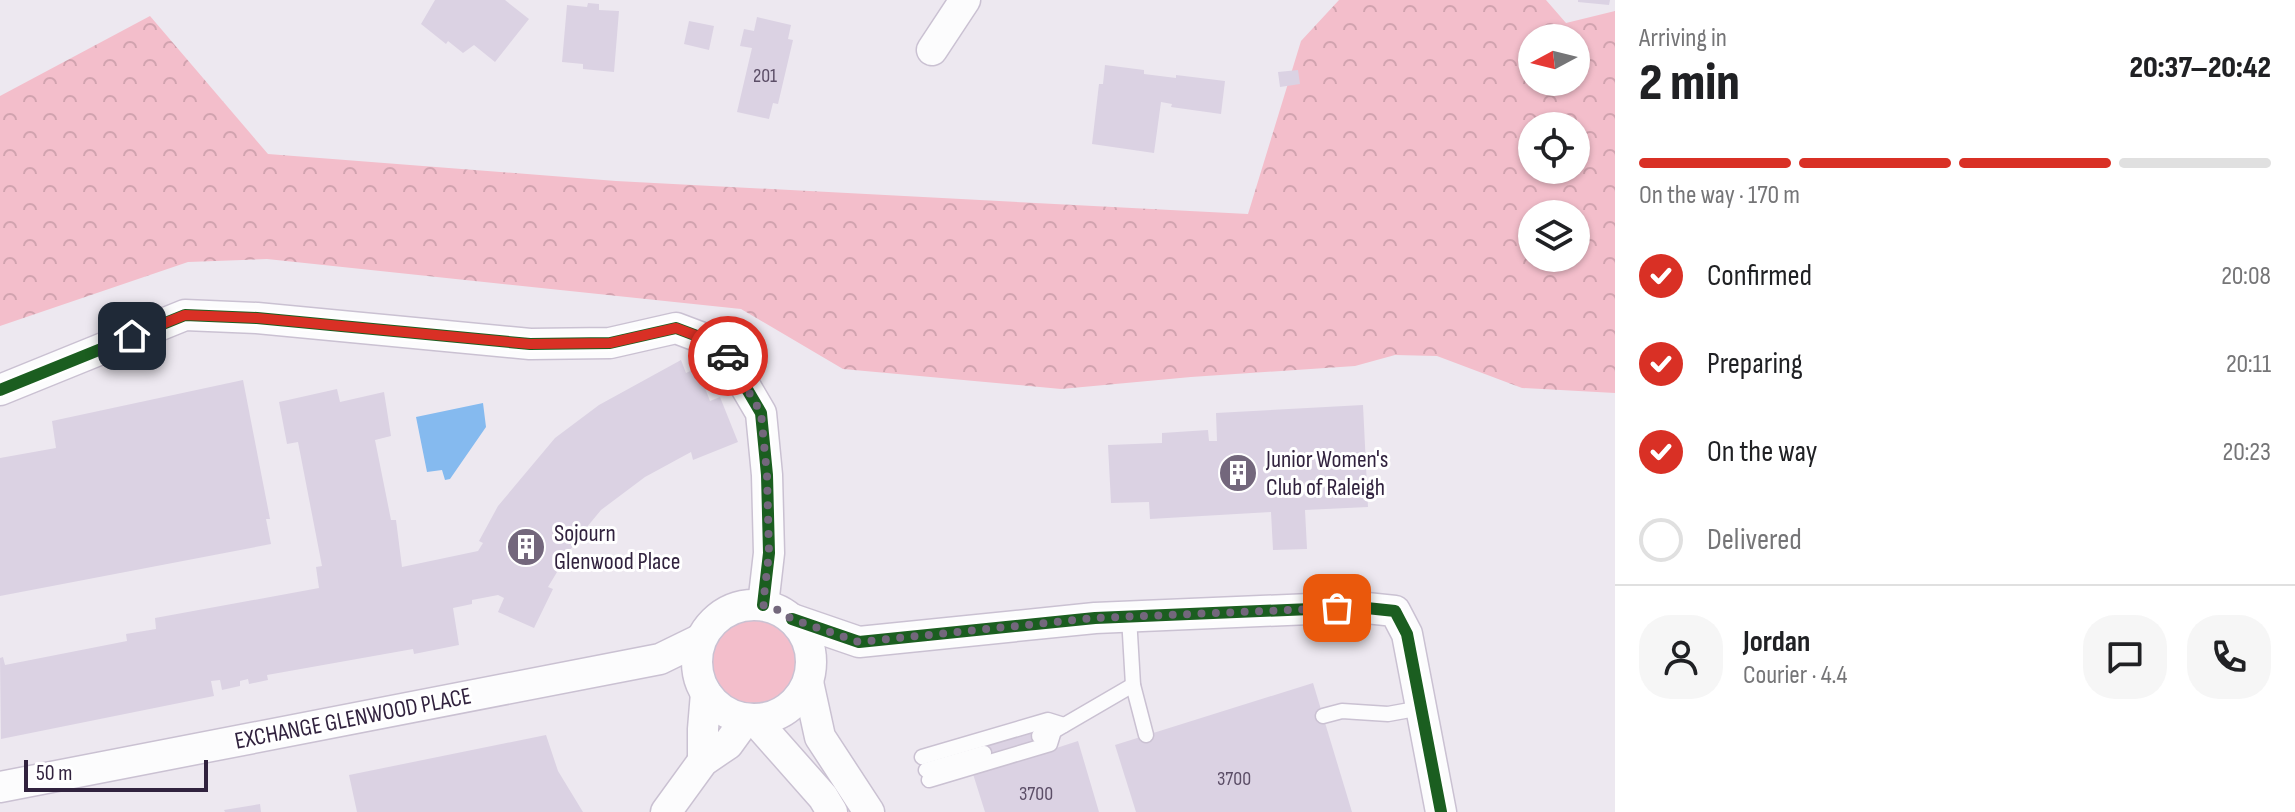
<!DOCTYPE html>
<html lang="en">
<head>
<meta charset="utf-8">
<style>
  :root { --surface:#fff; --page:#f6f6f6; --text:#202124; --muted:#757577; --line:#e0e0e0; --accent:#d93025 }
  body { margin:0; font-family:"Sofia Sans Condensed",sans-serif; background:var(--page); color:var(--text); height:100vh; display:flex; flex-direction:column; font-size:30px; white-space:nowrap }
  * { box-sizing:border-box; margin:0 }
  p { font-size:26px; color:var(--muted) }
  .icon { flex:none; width:44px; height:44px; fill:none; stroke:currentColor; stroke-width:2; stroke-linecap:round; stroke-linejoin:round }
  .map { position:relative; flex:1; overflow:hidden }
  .drawer { display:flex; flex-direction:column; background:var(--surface); width:680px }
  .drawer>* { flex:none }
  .needle { width:52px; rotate:263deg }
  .tools { position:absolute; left:1518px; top:24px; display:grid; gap:16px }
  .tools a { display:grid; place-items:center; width:72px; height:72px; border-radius:50%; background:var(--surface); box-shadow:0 2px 6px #0004; font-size:40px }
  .scale { position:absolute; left:24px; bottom:20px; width:184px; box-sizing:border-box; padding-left:8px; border:4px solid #31223e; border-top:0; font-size:22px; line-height:28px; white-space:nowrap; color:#31223e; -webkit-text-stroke:6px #fff; paint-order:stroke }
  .pin { position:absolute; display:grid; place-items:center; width:68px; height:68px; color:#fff; margin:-34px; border-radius:16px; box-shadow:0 4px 12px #0006 }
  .courier { position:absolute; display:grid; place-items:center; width:80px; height:80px; margin:-40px; border:6px solid #d93025; border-radius:50%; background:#fff; color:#222; box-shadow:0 2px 10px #0007 }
  .head em { font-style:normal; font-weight:800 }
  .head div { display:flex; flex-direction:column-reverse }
  .head { display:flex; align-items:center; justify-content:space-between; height:136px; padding:0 24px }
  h1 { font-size:52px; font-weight:800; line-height:60px }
  .bar { display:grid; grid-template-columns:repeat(4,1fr); gap:12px 8px; align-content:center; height:96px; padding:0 24px }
  .bar i { height:10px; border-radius:6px; background:var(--line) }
  .bar .selected { background:var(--accent) }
  .bar p { grid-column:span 4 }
  .line { display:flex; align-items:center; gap:20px; padding:0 24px; border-top:2px solid var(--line) }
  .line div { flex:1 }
  .round { display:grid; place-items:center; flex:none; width:84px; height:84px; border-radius:32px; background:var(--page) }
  ol { padding:0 24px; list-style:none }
  li { display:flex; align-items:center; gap:24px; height:88px }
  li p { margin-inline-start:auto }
  li .icon { padding:8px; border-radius:50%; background:var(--accent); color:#fff; stroke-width:4 }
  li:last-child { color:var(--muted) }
  li i { width:44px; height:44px; border:4px solid var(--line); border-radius:50% }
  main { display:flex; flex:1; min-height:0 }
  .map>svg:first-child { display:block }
  .grass { fill:#f3becb }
  .forest { fill:url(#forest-crowns); fill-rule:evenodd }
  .water { fill:#85baef }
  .building { fill:#dbd2e3 }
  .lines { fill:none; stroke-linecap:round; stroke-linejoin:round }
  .lane-casing { stroke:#cac1d2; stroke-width:17 }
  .street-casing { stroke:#cac1d2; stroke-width:33 }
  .lane { stroke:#fcfcfd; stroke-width:14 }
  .street { stroke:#fcfcfd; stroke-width:30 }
  .cycleway-casing { stroke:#fff; stroke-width:17 }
  .cycleway { stroke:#1b5e20; stroke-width:12 }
  .done { stroke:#73677c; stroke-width:8; stroke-dasharray:0 14.4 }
  .route { stroke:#d93025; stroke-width:10 }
  .labels { text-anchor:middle; stroke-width:6; stroke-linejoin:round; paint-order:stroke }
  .number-label { font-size:20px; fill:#5c4e67 }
  .poi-label { font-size:24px; fill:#31223e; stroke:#fff; text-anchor:start }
  .street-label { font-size:24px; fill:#31223e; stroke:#fff }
</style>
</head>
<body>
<main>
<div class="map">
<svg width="1615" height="812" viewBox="0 0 1615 812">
  <defs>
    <pattern id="forest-crowns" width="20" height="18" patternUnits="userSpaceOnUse" patternTransform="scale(2)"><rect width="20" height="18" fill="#f3becb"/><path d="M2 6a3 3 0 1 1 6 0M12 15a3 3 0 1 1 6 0" fill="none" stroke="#d1a3af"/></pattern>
  </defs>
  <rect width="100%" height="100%" fill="#ede8f0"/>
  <circle class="grass" cx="754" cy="664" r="44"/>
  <path class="forest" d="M1339,0H1546L1566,23L1615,11V393L1522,388L1437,356L1395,355L1355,366L1191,377L1061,389L843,369L741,309L267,259L188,262L0,326V96L150,16L268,154L616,181L1248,214L1301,41ZM1532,38H1576V82H1532ZM1532,126H1576V170H1532ZM1532,214H1576V258H1532Z"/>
  <polygon class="water" points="483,403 486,427 450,479 445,480 442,470 427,472 416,417"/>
  <g class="building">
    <polygon points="435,0 505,0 529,19 495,62 474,45 463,53 448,41 446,44 421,24"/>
    <polygon points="1578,0 1610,0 1609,5 1578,2"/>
    <polygon points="588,3 599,4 599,10 619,11 614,72 583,69 583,64 562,62 567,5 587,7"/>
    <polygon points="757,17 791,25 788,39 793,40 778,104 773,103 769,119 737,112 752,48 740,46 744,29 754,31"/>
    <polygon points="689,21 714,26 709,50 684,44"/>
    <polygon points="1105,65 1144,70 1144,74 1176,78 1176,75 1225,81 1221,114 1171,107 1172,104 1161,102 1154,153 1092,144 1099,84 1103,84"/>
    <polygon points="1298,70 1300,84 1280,87 1278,72"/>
    <polygon points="681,360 686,373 697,368 710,401 720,397 738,442 693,460 691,452 645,477 601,510 577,539 548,587 553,589 534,628 498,612 504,598 498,595 472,600 472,604 453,608 459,645 414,654 413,649 267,675 268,680 249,684 248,679 240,681 240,686 222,690 220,680 211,681 214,696 1,739 0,658 3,657 5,665 127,641 126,634 156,629 155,618 319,588 316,567 322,566 298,442 287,444 279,402 337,389 340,402 384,392 391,436 375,440 391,520 396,520 402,567 478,551 483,543 479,541 498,506 555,438 599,405"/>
    <polygon points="243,380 270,519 266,519 271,544 0,596 0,458 56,448 52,421"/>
    <polygon points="1363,405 1368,507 1305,510 1307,549 1273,550 1271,512 1150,519 1149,502 1111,503 1108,445 1162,443 1162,433 1208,430 1209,441 1217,441 1216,413"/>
    <polygon points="1313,683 1352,812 1136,812 1115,745"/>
    <polygon points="1030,718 1041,753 1078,741 1099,812 985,812 973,774 993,768 983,733"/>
    <polygon points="546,735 558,771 583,812 357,812 349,775"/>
    <polygon points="260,804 261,812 225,812 224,810"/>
  </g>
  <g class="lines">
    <g class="lane-casing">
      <g id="lane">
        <polyline points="1129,617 1133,685 1146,735"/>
        <polyline points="1323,716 1342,711 1388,714 1421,708"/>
        <polyline points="1039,736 1054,731 1133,685"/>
        <polyline points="922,757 1048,720 1064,725"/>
        <polyline points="926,770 984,753"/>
        <polyline points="929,780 1050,744 1054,731"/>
      </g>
    </g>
    <g class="street-casing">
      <g id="street">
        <polyline points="932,50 965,0"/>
        <polyline points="0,390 185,315 257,318 530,344 610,343 676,328 721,345 761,413 767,475 769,553 763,605"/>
        <circle cx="754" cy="662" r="57"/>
        <polyline points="792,619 859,642 1095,618 1357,607 1395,611 1407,634 1441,812"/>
        <polyline points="808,682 820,737 869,812"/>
        <polyline points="754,719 823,797 832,812"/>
        <polyline points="703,761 703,729 706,693"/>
        <polyline points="0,787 660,659 701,639"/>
        <polyline points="666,812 703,761 728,744 746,719"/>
      </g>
    </g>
    <use href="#lane" class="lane"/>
    <use href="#street" class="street"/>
    <g class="cycleway-casing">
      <g id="cycleway">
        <polyline points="0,390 185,315 257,318 530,344 610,343 676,328 721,345 761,413 767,475 769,553 763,605"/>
        <polyline points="792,619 859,642 1095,618 1357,607 1395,611 1407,634 1441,812"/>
      </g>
    </g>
    <use href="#cycleway" class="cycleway"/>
  </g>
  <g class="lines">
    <polyline class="done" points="728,356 761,413 767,475 769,553 763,605 778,610 792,619 859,642 1095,618 1337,608"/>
    <polyline class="route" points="132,336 185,315 257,318 530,344 610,343 676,328 721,345 728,356"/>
  </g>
  <defs>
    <g id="building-disc" transform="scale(2)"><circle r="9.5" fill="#73677c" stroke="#fff"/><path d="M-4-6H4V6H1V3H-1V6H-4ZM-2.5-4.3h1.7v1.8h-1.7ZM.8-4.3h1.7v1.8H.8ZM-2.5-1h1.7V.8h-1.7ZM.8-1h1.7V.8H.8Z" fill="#fff"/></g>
  </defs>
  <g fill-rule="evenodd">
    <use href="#building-disc" x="1238" y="473"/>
    <use href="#building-disc" x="526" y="547"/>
  </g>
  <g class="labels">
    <g class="number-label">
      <text x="765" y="82">201</text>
      <text x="1234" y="785">3700</text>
      <text x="1036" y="800">3700</text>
    </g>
    <g class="poi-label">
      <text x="1266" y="467">Junior Women's<tspan x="1266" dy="28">Club of Raleigh</tspan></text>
      <text x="554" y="541">Sojourn<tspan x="554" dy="28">Glenwood Place</tspan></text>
    </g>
    <g class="street-label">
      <text transform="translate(353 718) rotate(-11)" y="8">EXCHANGE GLENWOOD PLACE</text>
    </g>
  </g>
</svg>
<div class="tools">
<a><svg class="needle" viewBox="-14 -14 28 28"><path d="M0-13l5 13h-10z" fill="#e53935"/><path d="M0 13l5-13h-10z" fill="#757577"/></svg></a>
<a><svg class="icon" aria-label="locate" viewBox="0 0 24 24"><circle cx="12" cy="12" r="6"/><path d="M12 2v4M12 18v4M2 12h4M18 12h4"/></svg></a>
<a><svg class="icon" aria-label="layers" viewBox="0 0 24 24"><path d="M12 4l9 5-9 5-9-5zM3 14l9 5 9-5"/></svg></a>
</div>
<div class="scale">50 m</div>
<div class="pin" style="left:1337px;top:608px;background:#ea580c"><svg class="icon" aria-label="bag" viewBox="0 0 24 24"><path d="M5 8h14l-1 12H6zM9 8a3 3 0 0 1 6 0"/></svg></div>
<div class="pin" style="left:132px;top:336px;background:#1f2937"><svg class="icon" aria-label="home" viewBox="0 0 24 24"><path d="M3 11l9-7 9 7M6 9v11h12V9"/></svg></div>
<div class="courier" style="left:728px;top:356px"><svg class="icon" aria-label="car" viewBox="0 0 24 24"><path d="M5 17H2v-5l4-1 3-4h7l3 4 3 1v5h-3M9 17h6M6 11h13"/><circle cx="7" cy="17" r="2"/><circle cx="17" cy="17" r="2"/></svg></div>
</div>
<section class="drawer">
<div class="head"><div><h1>2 min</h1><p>Arriving in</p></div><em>20:37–20:42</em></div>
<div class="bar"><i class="selected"></i><i class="selected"></i><i class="selected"></i><i></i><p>On the way · 170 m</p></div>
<ol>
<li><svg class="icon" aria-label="check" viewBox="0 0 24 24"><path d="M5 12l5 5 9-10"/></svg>Confirmed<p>20:08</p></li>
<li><svg class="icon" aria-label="check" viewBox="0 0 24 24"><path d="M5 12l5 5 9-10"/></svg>Preparing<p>20:11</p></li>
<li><svg class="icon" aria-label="check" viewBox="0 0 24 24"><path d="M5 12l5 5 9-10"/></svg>On the way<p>20:23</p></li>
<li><i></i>Delivered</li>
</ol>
<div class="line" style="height:144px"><a class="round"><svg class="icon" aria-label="person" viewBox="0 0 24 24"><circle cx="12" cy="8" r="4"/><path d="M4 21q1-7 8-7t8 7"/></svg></a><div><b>Jordan</b><p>Courier · 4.4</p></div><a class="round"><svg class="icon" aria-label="chat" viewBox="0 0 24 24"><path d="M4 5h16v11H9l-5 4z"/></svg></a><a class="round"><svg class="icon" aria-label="phone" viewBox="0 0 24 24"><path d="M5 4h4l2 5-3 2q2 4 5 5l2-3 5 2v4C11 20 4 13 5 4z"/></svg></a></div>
</section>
</main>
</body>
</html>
